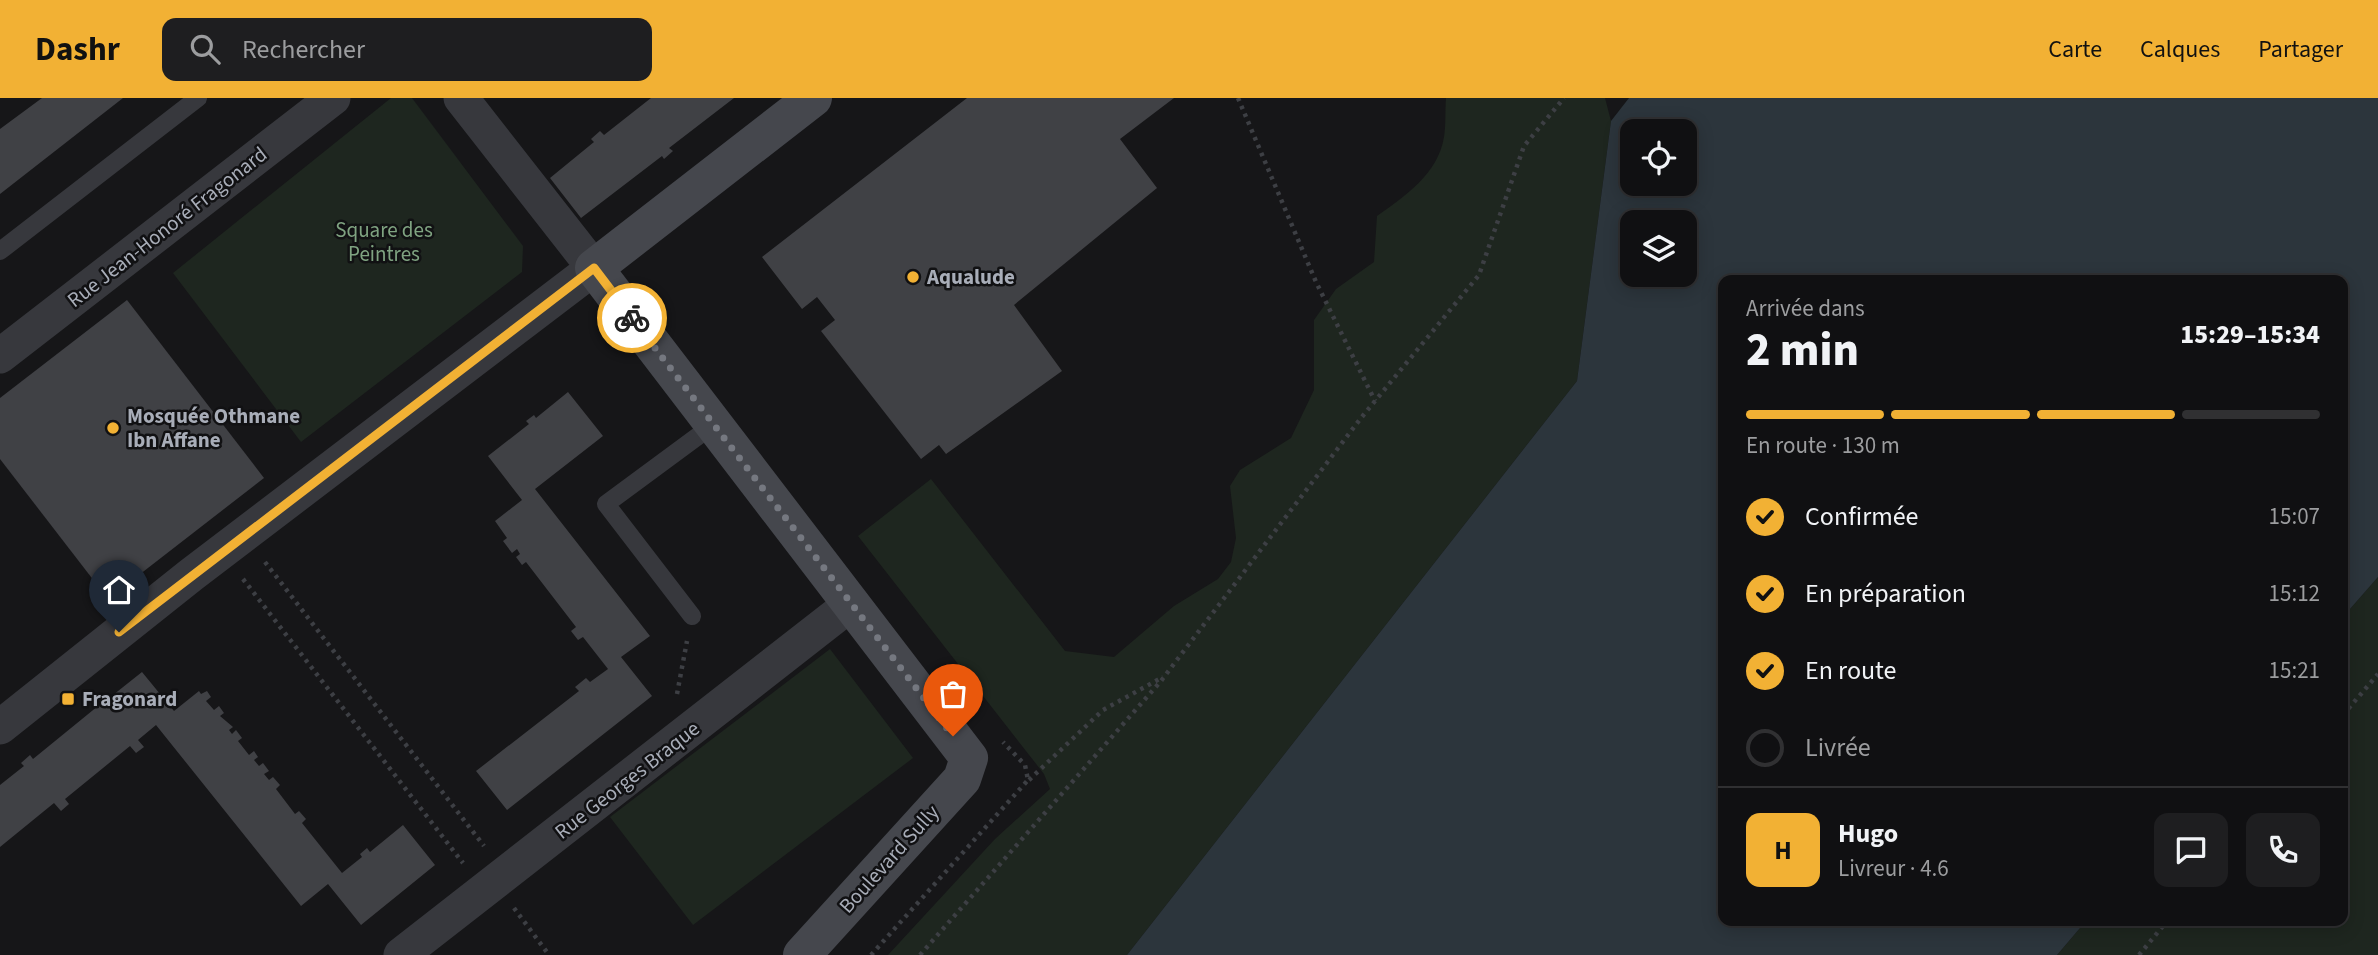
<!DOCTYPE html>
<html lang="fr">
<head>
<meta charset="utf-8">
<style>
  :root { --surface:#101012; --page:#1e1e20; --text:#f1f3f6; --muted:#9c9d9f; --line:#303032; --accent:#f2b134 }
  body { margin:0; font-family:"Source Sans 3",sans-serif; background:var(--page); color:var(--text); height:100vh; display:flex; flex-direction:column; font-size:26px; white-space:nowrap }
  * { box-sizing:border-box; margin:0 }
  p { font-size:23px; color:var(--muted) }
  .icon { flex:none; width:38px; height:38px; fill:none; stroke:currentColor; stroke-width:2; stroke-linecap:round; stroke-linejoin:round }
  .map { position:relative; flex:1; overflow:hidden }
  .side { position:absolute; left:1718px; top:177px; width:630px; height:651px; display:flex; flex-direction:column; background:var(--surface); border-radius:14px; box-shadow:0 4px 18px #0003,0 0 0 2px var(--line) }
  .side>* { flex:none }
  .tools { position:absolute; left:1620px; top:21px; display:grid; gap:14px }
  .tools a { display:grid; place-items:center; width:77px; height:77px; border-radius:14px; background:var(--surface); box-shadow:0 4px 18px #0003,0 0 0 2px var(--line); font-size:35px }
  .pin { position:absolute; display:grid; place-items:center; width:60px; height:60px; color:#fff; margin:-72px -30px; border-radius:50% 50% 50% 0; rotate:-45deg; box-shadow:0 0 7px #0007 }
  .pin .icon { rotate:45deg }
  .courier { position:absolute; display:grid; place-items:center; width:70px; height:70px; margin:-35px; border:5px solid #f2b134; border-radius:50%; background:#fff; color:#222; box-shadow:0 2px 9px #0007 }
  .head em { font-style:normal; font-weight:800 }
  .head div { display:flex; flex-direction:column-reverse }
  .head { display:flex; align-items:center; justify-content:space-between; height:119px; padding:0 28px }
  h1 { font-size:46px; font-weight:800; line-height:52px }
  .bar { display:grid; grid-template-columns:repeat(4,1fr); gap:10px 7px; align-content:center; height:84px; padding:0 28px }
  .bar i { height:9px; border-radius:5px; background:var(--line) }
  .bar .selected { background:var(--accent) }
  .bar p { grid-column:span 4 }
  .line { display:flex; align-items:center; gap:18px; padding:0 28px; border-top:2px solid var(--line) }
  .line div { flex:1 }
  .round { display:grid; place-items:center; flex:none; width:74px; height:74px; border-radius:14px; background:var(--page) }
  ol { padding:0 28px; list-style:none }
  li { display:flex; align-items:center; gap:21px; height:77px }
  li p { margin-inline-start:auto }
  li .icon { padding:7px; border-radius:50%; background:var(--accent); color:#111; stroke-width:4 }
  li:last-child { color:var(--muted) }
  li i { width:38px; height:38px; border:4px solid var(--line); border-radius:50% }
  header { display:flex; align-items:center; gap:42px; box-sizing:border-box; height:98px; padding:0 35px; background:var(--accent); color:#111 }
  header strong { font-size:33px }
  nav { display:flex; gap:38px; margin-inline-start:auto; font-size:24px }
  .search { width:490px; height:63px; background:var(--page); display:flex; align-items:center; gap:18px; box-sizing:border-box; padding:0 24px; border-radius:14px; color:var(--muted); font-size:26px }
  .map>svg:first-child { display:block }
  .green { fill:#1e261f }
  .water { fill:#2c353c; fill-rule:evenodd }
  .building { fill:#404145 }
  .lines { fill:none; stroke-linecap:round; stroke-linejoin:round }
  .path { stroke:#3d3f44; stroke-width:4.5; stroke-dasharray:3.5 5; stroke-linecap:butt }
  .lane { stroke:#37383d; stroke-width:18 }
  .street { stroke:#37383d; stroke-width:35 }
  .secondary { stroke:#45474d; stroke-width:38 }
  .done { stroke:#757880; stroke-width:7; stroke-dasharray:0 12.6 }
  .route { stroke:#f2b134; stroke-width:9 }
  .poi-dot { fill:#f2b134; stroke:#111113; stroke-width:2.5 }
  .labels { text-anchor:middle; stroke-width:5; stroke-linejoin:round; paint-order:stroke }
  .street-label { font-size:21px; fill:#a8adb8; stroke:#111113 }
  .park-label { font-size:21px; fill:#7fa381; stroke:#111113 }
  .poi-label { font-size:21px; font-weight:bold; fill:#a8adb8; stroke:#111113; text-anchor:start }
</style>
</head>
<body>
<header>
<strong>Dashr</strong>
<div class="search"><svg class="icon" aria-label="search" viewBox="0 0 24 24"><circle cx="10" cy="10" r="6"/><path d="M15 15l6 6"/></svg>Rechercher</div>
<nav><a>Carte</a><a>Calques</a><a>Partager</a></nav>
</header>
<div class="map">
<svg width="2378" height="857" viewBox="0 0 2378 857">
  <rect width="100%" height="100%" fill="#161618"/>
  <g class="green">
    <polygon points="391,0 412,0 523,148 522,174 301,344 173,175"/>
    <path d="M1446,0H1605L1611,23L1577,283L1127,857H888L995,741L1050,691L1044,676L858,438L931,381L1065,553L1114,559L1174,508L1218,481L1231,464L1236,440L1230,388L1240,372L1291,340L1314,292V222L1336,191L1374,164L1377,118C1405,98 1438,76 1444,39C1446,27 1445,13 1446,0Z"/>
    <polygon points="2378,479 2378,857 2057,857 2086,823 2343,822 2343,519"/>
    <polygon points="830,551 913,660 693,827 610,719"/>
  </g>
  <path class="water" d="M1629,0H2378V479L2343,519V182H1724V822L2086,823L2057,857H1127L1577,283L1611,23ZM1633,33H1685V86H1633ZM1633,124H1685V177H1633Z"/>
  <g class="building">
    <polygon points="42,0 123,0 0,96 0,31"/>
    <polygon points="651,0 734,0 669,50 673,53 664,61 662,58 581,120 550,80 594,44 591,41 600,33 604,37"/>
    <polygon points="967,0 1174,0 1120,41 1157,90 1014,207 1062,273 946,356 939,347 921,361 821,233 835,222 817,199 802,211 762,159"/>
    <polygon points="127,202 264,380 108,501 0,361 0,300"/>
    <polygon points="568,294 603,338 535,391 650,538 621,559 652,598 507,712 476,673 579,593 575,589 586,580 590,584 608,571 583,539 578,542 571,533 576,529 526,464 522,467 516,459 520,456 517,451 512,455 503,443 507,440 495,423 522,402 488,358 529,326 526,323 534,317 536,320"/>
    <polygon points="142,574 174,613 199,593 201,596 207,593 211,599 206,603 214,612 219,608 224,615 220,618 233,629 229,632 232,636 236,632 242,640 238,643 249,657 254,653 258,659 254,662 259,668 263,665 269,673 264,676 269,682 273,679 280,687 276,691 295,716 299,713 306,721 302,725 342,775 362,759 360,756 367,750 370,754 403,727 435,767 361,827 328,786 301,808 156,627 138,642 144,649 136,655 130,648 65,701 69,706 61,713 54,705 0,749 0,687 24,668 21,665 30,657 33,661 98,608 95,604 104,597 108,601"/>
  </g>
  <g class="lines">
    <g class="path">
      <polyline points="1238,0 1316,184 1375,303"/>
      <polyline points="265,464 484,748"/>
      <polyline points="243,481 463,765"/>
      <polyline points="677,596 687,543"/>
      <polyline points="2343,617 2378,576"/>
      <polyline points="1029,682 1103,612 1163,579"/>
      <polyline points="514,810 549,857"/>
      <polyline points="871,857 1028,682 1025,667 1003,644"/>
      <polyline points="920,857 1161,583 1361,320 1479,177 1524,48 1564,0"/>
      <polyline points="2139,857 2168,822"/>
    </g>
    <g class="lane">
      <polyline points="0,153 198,0"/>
      <polyline points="692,518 606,406 713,327"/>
    </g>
    <g class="street">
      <polyline points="0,258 333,0"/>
      <polyline points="0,629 191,477 594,170 461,0"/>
      <polyline points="401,857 852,505"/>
    </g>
    <polyline class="secondary" points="802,857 962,681 969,660 594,170 813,0"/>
  </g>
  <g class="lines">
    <polyline class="done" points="632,220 953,638"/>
    <polyline class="route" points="119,534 594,170 632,220"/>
  </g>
  <g class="poi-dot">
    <circle cx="913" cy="179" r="7"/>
    <circle cx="113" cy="330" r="7"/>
    <rect x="61" y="594" width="14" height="14" rx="3.5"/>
  </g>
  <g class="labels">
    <g class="street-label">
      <text transform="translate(167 129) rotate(-38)" y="7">Rue Jean-Honoré Fragonard</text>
      <text transform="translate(627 682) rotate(-38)" y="7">Rue Georges Braque</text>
      <text transform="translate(889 761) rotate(-48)" y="7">Boulevard Sully</text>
    </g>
    <g class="park-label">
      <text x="384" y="139">Square des<tspan x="384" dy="24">Peintres</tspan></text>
    </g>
    <g class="poi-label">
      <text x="927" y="186">Aqualude</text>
      <text x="127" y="325">Mosquée Othmane<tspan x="127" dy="24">Ibn Affane</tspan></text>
      <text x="82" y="608">Fragonard</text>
    </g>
  </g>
</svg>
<div class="tools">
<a><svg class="icon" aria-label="locate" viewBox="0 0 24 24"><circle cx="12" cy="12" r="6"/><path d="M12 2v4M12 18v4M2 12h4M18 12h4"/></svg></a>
<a><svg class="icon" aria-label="layers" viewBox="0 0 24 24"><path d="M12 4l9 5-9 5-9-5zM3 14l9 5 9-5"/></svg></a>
</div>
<div class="pin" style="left:953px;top:638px;background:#ea580c"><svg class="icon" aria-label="bag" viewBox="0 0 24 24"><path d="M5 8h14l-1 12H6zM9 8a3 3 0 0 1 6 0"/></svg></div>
<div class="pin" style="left:119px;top:534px;background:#1f2937"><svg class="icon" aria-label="home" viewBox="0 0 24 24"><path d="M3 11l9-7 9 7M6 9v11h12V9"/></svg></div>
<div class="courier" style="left:632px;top:220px"><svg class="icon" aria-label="bike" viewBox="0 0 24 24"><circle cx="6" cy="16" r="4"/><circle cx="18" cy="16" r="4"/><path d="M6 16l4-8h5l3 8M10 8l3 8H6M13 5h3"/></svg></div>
<section class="side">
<div class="head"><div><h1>2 min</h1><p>Arrivée dans</p></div><em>15:29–15:34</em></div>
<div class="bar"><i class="selected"></i><i class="selected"></i><i class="selected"></i><i></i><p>En route · 130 m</p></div>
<ol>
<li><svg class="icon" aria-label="check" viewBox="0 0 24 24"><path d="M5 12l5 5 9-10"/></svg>Confirmée<p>15:07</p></li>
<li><svg class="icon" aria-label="check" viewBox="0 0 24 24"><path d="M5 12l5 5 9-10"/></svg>En préparation<p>15:12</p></li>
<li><svg class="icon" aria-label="check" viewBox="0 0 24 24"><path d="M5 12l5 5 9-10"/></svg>En route<p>15:21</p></li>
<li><i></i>Livrée</li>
</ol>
<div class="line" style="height:126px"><b class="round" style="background:var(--accent);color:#111">H</b><div><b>Hugo</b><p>Livreur · 4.6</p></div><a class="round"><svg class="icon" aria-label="chat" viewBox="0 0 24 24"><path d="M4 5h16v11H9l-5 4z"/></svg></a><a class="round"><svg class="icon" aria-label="phone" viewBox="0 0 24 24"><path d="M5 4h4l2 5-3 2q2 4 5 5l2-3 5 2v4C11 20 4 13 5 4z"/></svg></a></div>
</section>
</div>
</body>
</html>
